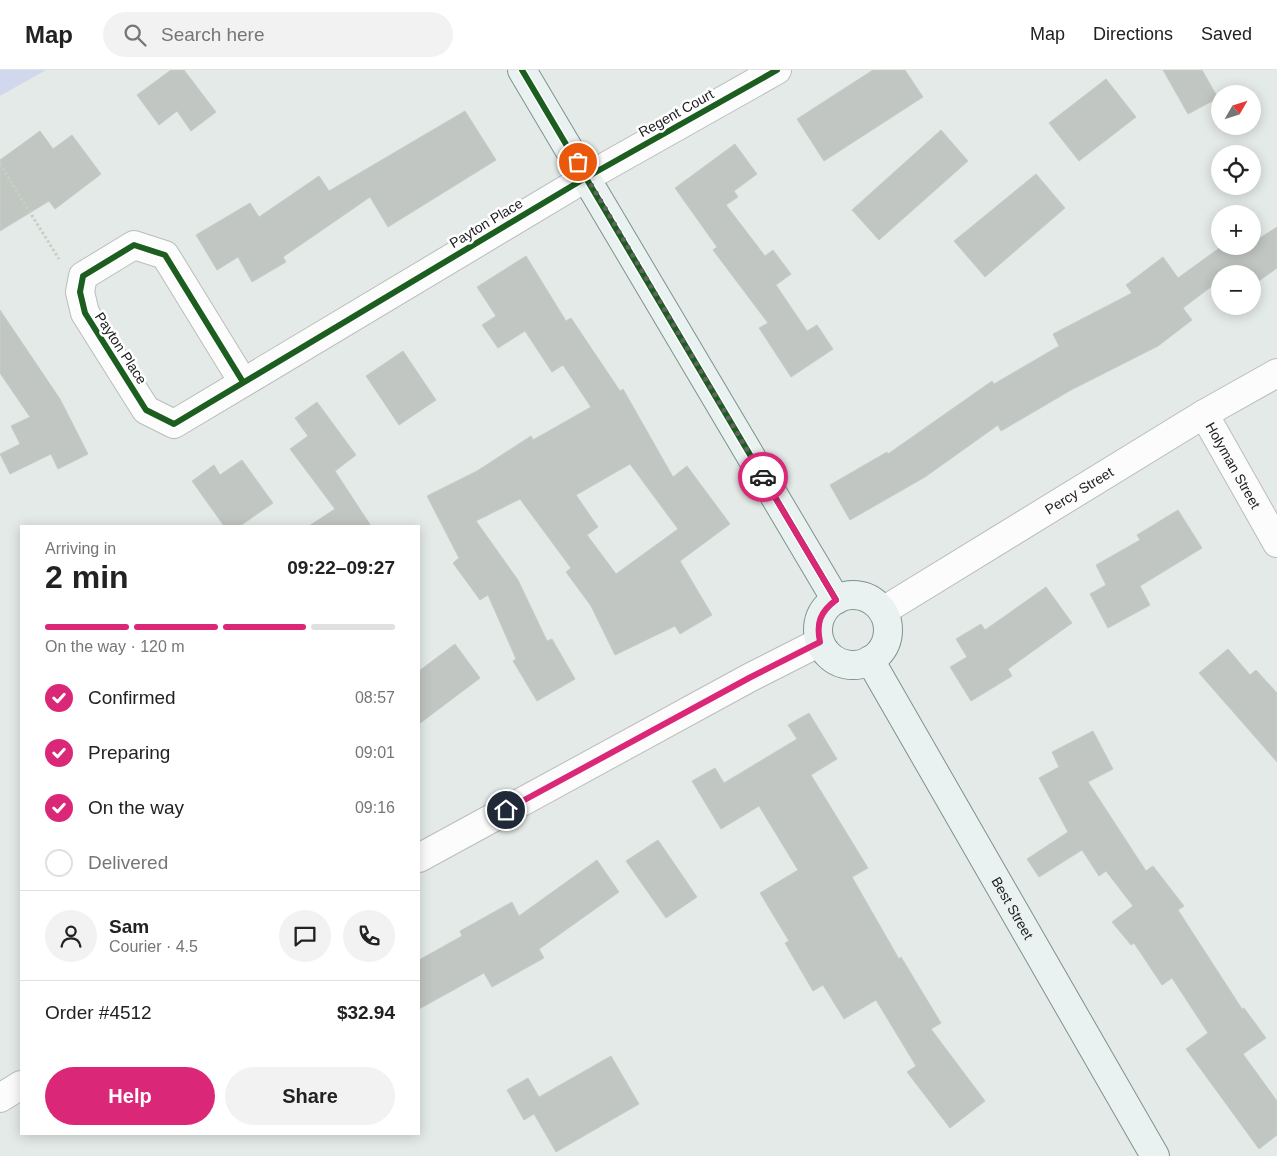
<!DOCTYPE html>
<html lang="en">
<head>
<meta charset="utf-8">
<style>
  :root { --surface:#fff; --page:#f2f2f2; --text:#222; --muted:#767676; --line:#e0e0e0; --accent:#db2777 }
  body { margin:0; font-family:Helvetica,sans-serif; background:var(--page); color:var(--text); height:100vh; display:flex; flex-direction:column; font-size:19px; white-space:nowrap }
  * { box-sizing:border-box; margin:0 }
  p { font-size:16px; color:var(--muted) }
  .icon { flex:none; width:28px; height:28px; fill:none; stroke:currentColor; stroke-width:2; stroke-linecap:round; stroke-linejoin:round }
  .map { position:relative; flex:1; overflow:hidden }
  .side { position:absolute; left:20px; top:455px; width:400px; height:610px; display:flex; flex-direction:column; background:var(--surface); border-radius:0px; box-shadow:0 2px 12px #0003 }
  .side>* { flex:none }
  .needle { width:32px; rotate:51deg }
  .tools { position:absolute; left:1211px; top:15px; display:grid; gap:10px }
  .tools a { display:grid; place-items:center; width:50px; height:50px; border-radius:50%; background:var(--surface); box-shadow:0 2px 12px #0003; font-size:25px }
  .pin { position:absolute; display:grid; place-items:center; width:42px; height:42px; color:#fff; margin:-21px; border:2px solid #fff; border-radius:50%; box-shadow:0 1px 5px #0007 }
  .courier { position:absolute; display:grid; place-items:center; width:50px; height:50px; margin:-25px; border:4px solid #db2777; border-radius:50%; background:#fff; color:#222; box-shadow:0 1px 6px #0007 }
  .head em { font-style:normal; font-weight:700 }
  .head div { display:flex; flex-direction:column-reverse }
  .head { display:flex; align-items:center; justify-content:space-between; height:85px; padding:0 25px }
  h1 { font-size:32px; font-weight:700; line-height:38px }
  .bar { display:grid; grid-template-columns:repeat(4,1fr); gap:8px 5px; align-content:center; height:60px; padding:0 25px }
  .bar i { height:6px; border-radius:4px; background:var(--line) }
  .bar .on { background:var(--accent) }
  .bar p { grid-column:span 4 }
  .line { display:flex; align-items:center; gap:12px; padding:0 25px; border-top:1px solid var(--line) }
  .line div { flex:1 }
  .round { display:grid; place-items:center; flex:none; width:52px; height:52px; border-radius:26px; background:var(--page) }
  ol { padding:0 25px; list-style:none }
  li { display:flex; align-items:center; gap:15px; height:55px }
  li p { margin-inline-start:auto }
  li .icon { padding:5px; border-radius:50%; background:var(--accent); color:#fff; stroke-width:4 }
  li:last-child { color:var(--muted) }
  li i { width:28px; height:28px; border:2px solid var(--line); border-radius:50% }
  .cta { display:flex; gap:10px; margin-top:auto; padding:10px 25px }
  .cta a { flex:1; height:58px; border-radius:30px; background:var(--accent); color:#fff; font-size:20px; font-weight:700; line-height:58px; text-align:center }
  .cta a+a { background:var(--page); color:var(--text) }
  header { display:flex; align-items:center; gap:30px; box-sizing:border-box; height:70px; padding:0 25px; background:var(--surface); border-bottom:1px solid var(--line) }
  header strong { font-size:24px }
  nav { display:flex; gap:28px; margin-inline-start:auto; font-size:18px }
  .search { width:350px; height:45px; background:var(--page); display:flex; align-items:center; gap:12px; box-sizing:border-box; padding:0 18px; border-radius:28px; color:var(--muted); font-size:19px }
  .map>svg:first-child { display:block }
  .park { fill:#d1d8ee }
  .building { fill:#c1c6c3; stroke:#c5cdc8; fill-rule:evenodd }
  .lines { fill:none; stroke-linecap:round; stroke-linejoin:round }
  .street-casing { stroke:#babdbc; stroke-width:30 }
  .secondary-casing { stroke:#7e928e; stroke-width:30 }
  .path { stroke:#c4d0c2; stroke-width:3; stroke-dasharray:2.5 2.5; stroke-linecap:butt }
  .street { stroke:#fbfcfb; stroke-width:28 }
  .secondary { stroke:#e9f2f0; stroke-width:28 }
  .cycleway-casing { stroke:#fff; stroke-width:9 }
  .cycleway { stroke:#1b5e20; stroke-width:6 }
  .done { stroke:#616362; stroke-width:5; stroke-dasharray:0 9 }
  .route { stroke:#db2777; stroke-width:6 }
  .labels { text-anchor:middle; stroke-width:5; stroke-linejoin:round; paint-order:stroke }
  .street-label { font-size:14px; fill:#1b1b1b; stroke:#fff }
</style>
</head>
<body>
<header>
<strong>Map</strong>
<div class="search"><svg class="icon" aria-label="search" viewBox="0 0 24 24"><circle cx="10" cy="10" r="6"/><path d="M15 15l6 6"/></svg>Search here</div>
<nav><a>Map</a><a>Directions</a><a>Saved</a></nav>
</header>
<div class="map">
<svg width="1277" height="1086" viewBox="0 0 1277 1086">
  <rect width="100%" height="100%" fill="#e4eae7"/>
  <polygon class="park" points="0,0 46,0 0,26"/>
  <g class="building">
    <polygon points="171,0 184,0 216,42 191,61 177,41 159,55 137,25"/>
    <polygon points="873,0 905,0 923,27 824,91 797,49"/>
    <polygon points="1163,0 1202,0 1218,28 1188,44"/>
    <polygon points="1106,9 1136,47 1079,91 1049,53"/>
    <polygon points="465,41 496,90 388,157 370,127 283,187 286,192 252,212 238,187 217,200 196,165 250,133 259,147 319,106 329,121"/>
    <polygon points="941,60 968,91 879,170 852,140"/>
    <polygon points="40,61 53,79 72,65 101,104 55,139 49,131 0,161 0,90"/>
    <polygon points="735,74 757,104 734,121 738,127 726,135 765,186 773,180 791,204 776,215 807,261 817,255 833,279 791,307 759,258 768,253 713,180 717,177 675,118"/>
    <polygon points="1036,104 1065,138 985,207 954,171"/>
    <polygon points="1277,157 1277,198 1252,216 1252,204 1220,204 1220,210 1183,238 1192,250 1158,276 1071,320 1001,361 998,355 925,407 850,450 830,415 887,382 888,384 992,311 994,314 1059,276 1053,264 1132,223 1126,215 1163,187 1178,208 1222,176 1237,176 1241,181 1252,176 1252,173"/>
    <path d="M526,186L566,251L571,248L620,321L623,319L673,407L687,396L730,454L680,491L712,545L680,564L675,556L615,585L591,536L566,502L571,498L520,429L476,451L518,510L547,571L552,569L575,609L537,631L513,591L516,589L488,525L480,530L453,493L459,488L427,426L477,401L531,366L533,370L591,337L563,295L552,302L525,261L498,278L482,255L496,246L477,217ZM630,394L678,459L616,504L587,465L598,457L576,425Z"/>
    <polygon points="0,240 60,329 88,384 58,399 51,384 10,404 0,384 20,374 11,356 30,347 0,303"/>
    <polygon points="403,281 436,330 399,355 366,306"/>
    <polygon points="317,332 356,385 335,401 371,456 309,456 335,439 290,379 308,366 295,348"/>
    <polygon points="242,390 273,433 240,456 224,456 192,411 214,395 220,405"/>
    <polygon points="1178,440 1202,478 1140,516 1150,535 1108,558 1090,524 1106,515 1096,495 1140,470 1137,465"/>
    <polygon points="1046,517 1072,553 1008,599 1012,606 971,631 950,597 967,587 956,569 981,554 985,560"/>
    <polygon points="455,574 480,608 419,654 419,601"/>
    <polygon points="1228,579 1250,605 1256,600 1277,623 1277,692 1199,603"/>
    <polygon points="809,643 837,689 811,705 868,798 852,807 899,889 901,887 941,953 931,959 985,1031 950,1058 907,1002 916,996 876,930 844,949 823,915 813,921 785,873 789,871 760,823 798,800 759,736 721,759 692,711 715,698 724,713 797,669 788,655"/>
    <polygon points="1093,661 1113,699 1088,712 1146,801 1153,796 1184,836 1178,840 1242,939 1244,938 1266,968 1243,984 1277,1031 1277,1065 1259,1079 1186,979 1208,963 1172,908 1162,915 1134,873 1131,875 1112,852 1133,836 1106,801 1099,806 1082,780 1039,807 1027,789 1068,762 1039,708 1059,697 1052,682"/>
    <polygon points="658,770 697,827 666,848 626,791"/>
    <polygon points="597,790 619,822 539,879 544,888 492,917 484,903 419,939 419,890 462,866 460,861 512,832 519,846"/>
    <polygon points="611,986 639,1034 556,1082 534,1044 524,1050 507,1020 528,1008 539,1027"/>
  </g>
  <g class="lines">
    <g class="street-casing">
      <g id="street">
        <polyline points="243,312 165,185 134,175 83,206 80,222 85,243 146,340 174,354 587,107 777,0"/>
        <path id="s1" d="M1204,344L1277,473"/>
        <path id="s2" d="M883,541L1204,344L1277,303"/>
        <polyline points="419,788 749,608 820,572"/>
        <polyline points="0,1028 21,1015"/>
      </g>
    </g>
    <g class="secondary-casing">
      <g id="secondary">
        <polyline points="522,0 836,530"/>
        <circle cx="853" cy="560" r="35"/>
        <path id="s3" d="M870,590L1155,1086"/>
      </g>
    </g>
    <polyline class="path" points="0,94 59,189"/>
    <use href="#street" class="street"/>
    <use href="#secondary" class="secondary"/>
    <g class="cycleway-casing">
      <g id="cycleway">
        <polyline points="522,0 836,530"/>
        <polyline points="243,312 165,185 134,175 83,206 80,222 85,243 146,340 174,354 587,107 777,0"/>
      </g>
    </g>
    <use href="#cycleway" class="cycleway"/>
  </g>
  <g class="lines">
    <polyline class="done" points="578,92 763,407"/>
    <path class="route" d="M506,740L749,608L820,572C816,553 820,542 836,530L763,407"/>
  </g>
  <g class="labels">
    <g class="street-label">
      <text transform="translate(676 43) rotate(-29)" y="5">Regent Court</text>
      <text transform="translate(486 153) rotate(-31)" y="5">Payton Place</text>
      <text transform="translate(121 278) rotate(57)" y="5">Payton Place</text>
      <text dy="5" stroke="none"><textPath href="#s1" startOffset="59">Holyman Street</textPath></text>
      <text dy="5" stroke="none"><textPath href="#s2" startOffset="230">Percy Street</textPath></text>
      <text dy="5" stroke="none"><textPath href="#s3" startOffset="286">Best Street</textPath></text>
    </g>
  </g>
</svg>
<div class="tools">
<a><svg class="needle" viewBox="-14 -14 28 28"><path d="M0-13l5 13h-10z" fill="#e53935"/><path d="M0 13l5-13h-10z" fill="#767676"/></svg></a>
<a><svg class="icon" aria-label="locate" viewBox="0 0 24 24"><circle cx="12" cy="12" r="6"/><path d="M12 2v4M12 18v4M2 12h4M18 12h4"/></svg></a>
<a>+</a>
<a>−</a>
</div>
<div class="pin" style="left:578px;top:92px;background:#ea580c"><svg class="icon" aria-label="bag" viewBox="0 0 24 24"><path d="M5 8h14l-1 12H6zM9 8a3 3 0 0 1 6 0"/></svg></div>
<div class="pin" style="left:506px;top:740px;background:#1f2937"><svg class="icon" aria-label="home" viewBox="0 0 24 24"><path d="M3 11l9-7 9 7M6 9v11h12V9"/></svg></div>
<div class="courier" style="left:763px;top:407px"><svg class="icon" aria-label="car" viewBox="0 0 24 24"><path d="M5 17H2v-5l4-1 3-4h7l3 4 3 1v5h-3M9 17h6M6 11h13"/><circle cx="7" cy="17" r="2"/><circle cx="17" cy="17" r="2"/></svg></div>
<section class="side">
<div class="head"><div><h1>2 min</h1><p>Arriving in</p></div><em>09:22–09:27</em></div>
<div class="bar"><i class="on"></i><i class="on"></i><i class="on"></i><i></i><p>On the way · 120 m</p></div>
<ol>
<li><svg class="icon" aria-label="check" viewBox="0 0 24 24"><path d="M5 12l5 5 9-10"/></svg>Confirmed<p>08:57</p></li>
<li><svg class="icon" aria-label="check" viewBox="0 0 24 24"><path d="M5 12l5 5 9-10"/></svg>Preparing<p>09:01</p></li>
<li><svg class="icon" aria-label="check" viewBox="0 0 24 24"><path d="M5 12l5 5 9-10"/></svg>On the way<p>09:16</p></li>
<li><i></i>Delivered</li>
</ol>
<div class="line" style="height:90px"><a class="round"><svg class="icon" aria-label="person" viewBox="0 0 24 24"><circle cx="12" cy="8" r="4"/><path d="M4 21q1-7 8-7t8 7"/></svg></a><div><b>Sam</b><p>Courier · 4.5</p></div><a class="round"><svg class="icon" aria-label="chat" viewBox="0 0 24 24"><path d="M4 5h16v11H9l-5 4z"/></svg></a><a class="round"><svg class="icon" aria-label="phone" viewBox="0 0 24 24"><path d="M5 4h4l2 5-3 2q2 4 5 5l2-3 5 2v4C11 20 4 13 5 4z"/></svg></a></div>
<div class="line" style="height:65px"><div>Order #4512</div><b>$32.94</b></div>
<div class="cta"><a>Help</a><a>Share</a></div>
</section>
</div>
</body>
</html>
